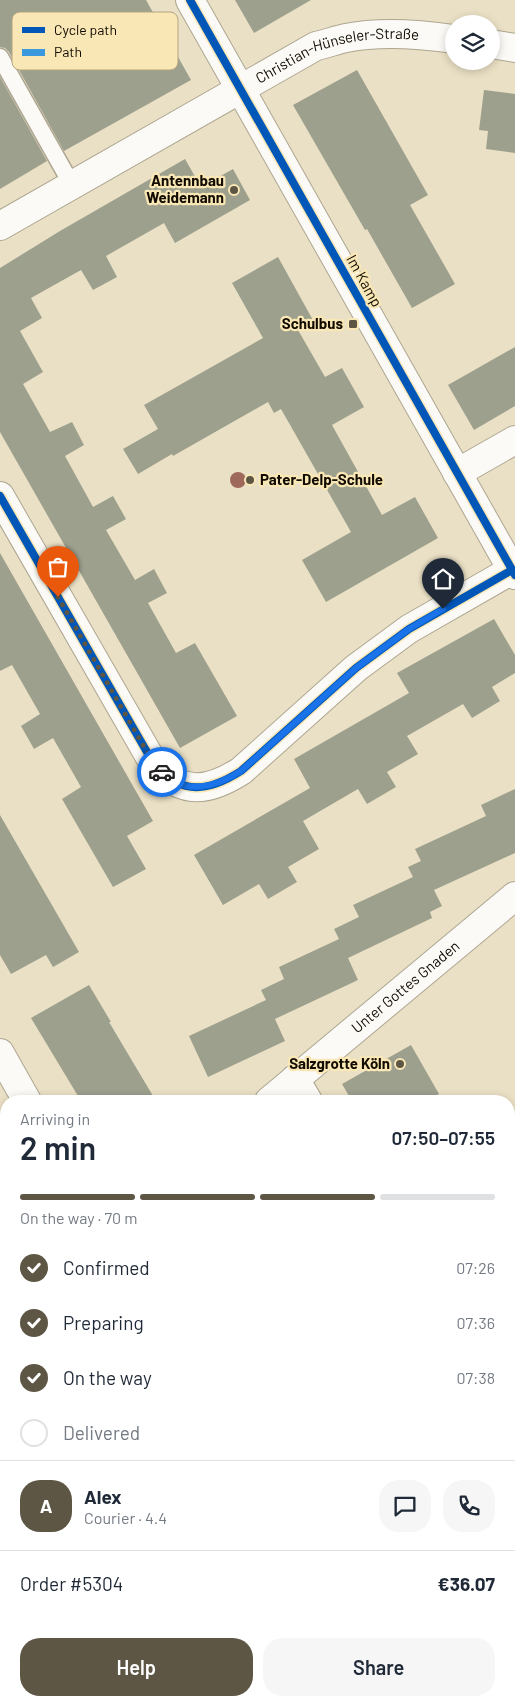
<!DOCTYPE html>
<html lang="en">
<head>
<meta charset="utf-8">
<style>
  :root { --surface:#fff; --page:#f6f6f7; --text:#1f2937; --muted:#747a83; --line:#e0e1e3; --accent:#5d5645 }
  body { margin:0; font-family:Barlow,sans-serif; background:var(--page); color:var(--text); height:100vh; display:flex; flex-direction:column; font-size:19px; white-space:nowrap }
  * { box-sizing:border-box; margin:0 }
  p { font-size:16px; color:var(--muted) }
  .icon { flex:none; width:28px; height:28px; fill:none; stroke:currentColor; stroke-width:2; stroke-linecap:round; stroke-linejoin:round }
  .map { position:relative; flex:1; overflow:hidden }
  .drawer { position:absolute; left:0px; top:1095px; width:515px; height:611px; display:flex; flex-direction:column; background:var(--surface); border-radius:20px 20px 0 0; box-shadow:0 2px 8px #0003 }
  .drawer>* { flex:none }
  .buttons { position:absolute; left:445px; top:15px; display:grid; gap:10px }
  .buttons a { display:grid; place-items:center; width:55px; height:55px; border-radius:50%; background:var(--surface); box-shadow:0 2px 8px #0003; font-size:25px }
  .pin { position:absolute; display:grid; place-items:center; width:42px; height:42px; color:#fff; margin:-51px -21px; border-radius:50% 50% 50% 0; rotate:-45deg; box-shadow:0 0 5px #0007 }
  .pin .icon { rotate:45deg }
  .courier { position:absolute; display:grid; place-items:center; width:50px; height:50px; margin:-25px; border:4px solid #1a73e8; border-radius:50%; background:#fff; color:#222; box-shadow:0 1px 6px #0007 }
  .summary em { font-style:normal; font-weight:600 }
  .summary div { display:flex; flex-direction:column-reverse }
  .summary { display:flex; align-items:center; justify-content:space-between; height:85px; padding:0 20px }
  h1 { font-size:32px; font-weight:600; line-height:38px }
  .bar { display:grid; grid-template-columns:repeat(4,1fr); gap:8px 5px; align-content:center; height:60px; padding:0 20px }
  .bar i { height:6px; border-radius:4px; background:var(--line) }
  .bar .selected { background:var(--accent) }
  .bar p { grid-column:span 4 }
  .line { display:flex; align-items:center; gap:12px; padding:0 20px; border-top:1px solid var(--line) }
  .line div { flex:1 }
  .round { display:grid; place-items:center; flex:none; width:52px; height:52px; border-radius:20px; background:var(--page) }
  ol { padding:0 20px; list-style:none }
  li { display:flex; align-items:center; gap:15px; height:55px }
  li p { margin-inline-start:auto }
  li .icon { padding:5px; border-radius:50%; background:var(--accent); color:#fff; stroke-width:4 }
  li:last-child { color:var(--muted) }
  li i { width:28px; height:28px; border:2px solid var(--line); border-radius:50% }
  .button { display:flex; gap:10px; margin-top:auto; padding:10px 20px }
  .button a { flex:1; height:58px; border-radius:20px; background:var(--accent); color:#fff; font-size:20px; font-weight:600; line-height:58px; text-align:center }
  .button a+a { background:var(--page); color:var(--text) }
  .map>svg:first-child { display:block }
  .building { fill:#9da08d }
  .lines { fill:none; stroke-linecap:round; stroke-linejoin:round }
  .service-casing { stroke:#ada691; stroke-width:19 }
  .minor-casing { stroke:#ada691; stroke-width:30 }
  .service { stroke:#fcfaf6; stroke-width:16 }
  .minor { stroke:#fcfaf6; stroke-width:28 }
  .quiet { stroke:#3a99dc; stroke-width:6; stroke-dasharray:12 6; stroke-linecap:butt }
  .cycleway-casing { stroke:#f9e7b6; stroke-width:11 }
  .cycleway { stroke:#0057b8; stroke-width:8 }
  .tree { fill:#9e695a }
  .done { stroke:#5d5645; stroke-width:5; stroke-dasharray:0 9 }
  .route { stroke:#1a73e8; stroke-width:6 }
  .poi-dot { fill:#5d5645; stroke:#f9e7b6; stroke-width:2 }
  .labels { text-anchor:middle; stroke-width:4.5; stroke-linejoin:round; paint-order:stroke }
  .street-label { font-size:15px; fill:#110b00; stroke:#f9e7b6 }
  .poi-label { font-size:15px; font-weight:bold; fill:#110b00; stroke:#f9e7b6; text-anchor:end }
  .key { fill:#f9e7b6; stroke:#b3a57f; stroke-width:1 }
  .key-label { font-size:14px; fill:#110b00 }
</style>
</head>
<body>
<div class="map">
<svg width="515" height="1706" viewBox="0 0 515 1706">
  <rect width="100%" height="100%" fill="#eae0c5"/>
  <g class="building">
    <polygon points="0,0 146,0 191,80 64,151 9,52 5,48 0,47"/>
    <polygon points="235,0 311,0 254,33"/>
    <polygon points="357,70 428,195 410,205 455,284 412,308 367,229 365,230 293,105"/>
    <polygon points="0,77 47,161 0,189"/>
    <polygon points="484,90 515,94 515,153 486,149 488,131 479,130"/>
    <polygon points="185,159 201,187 233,169 250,200 175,243 164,223 106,256 117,277 93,290 81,270 31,298 42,318 20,331 43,372 23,384 50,432 72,422 84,445 65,456 93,507 113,496 126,519 106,530 135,580 154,569 167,593 148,603 176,653 195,643 237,716 180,748 0,432 0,268 60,231"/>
    <polygon points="278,257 314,322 298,330 325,377 342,368 364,407 332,425 382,515 415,497 438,538 326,602 302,560 351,532 281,409 274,413 268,402 173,456 172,454 138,474 123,449 158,429 144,405 263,338 232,283"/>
    <polygon points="515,347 515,406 474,430 448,385"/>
    <polygon points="0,553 153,821 127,836 146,869 113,887 62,799 81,787 53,738 34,749 21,726 40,714 12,665 0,671"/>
    <polygon points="494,619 515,655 515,673 492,687 500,701 472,718 463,704 407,736 418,754 387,772 396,787 367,804 358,789 303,821 319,849 288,867 297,882 268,899 259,884 223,905 194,855 310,788 294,759 409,693 397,673"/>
    <polygon points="515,789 515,853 434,890 442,906 430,912 432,918 348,958 358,980 275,1019 274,1017 285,1041 208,1077 189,1036 266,1000 261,990 284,979 279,967 339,939 334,929 359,917 353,905 413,877 408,867 421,861 415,849 486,816 481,805"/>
    <polygon points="0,815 79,952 53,967 46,955 11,974 0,955"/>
    <polygon points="89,985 111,1022 109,1022 156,1101 81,1101 31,1018"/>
    <polygon points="411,1045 439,1094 426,1101 352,1101 342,1084"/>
  </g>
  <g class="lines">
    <g class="service-casing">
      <g id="service">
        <polyline points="0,57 72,185"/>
        <polyline points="151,1706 156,1700"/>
      </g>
    </g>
    <g class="minor-casing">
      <g id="minor">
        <polyline points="190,0 515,575"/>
        <polyline points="491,44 515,48"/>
        <path id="s1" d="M0,226L316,46C326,44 336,40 346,38C380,31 419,34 454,39"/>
        <polyline points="457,473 515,440"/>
        <path d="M0,496L155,766C183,795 208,792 241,771L356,668L409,629L512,570"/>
        <polyline points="0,1053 27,1101"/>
        <polyline points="295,1079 308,1101"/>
        <path id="s2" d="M269,1101L515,896"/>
        <polyline points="0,1328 6,1322"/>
        <polyline points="509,1454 515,1464"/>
      </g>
    </g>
    <use href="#service" class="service"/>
    <use href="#minor" class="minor"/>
    <g class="quiet">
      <polyline points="509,1454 515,1464"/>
      <polyline points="509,1485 515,1481"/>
    </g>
    <g class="cycleway-casing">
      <g id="cycleway">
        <polyline points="190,0 515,575"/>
        <path d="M0,496L155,766C183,795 208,792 241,771L356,668L409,629L512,570"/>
      </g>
    </g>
    <use href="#cycleway" class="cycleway"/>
  </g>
  <circle class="tree" cx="238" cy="480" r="8"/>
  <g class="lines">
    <polyline class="done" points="58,597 155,766 162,772"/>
    <path class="route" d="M162,772C185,796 216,787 241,771L356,668L409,629L443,609"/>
  </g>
  <g class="poi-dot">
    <circle cx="234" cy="190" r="5"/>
    <rect x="348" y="319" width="10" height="10" rx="2.5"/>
    <circle cx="250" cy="480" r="5"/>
    <circle cx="400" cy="1064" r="5"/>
  </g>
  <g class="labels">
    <g class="street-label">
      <text dy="5" stroke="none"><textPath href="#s1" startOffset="382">Christian-Hünseler-Straße</textPath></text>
      <text transform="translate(364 281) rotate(61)" y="5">Im Kamp</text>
      <text dy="5" stroke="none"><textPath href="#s2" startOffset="178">Unter Gottes Gnaden</textPath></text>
    </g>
    <g class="poi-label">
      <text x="224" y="186">Antennbau<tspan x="224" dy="17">Weidemann</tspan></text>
      <text x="343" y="329">Schulbus</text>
      <text x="260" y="485" text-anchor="start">Pater-Delp-Schule</text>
      <text x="390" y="1069">Salzgrotte Köln</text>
    </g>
  </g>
  <rect x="12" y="12" width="166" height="58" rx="8" class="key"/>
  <rect x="22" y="27" width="23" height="6" fill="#0057b8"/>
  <rect x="22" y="49" width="23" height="7" fill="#3a99dc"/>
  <g class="key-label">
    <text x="54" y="35">Cycle path</text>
    <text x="54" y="57">Path</text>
  </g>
</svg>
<div class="buttons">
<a><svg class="icon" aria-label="layers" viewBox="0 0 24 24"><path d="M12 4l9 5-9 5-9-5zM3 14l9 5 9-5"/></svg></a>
</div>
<div class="pin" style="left:58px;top:597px;background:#ea580c"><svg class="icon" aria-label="bag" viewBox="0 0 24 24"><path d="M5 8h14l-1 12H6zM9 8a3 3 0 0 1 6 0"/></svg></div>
<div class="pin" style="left:443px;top:609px;background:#1f2937"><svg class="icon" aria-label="home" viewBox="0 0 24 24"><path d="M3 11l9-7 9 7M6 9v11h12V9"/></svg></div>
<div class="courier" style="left:162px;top:772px"><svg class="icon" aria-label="car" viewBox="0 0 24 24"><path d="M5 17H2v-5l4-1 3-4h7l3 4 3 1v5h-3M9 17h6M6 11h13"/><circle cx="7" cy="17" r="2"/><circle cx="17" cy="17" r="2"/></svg></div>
<section class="drawer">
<div class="summary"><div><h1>2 min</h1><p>Arriving in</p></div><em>07:50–07:55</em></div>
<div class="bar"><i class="selected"></i><i class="selected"></i><i class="selected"></i><i></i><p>On the way · 70 m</p></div>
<ol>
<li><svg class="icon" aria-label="check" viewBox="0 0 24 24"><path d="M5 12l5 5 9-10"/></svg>Confirmed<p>07:26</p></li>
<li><svg class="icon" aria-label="check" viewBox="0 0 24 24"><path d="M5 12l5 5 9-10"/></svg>Preparing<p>07:36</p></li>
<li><svg class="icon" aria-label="check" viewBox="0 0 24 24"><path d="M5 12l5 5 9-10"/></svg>On the way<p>07:38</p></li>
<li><i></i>Delivered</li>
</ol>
<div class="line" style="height:90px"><b class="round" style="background:var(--accent);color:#fff">A</b><div><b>Alex</b><p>Courier · 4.4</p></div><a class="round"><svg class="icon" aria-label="chat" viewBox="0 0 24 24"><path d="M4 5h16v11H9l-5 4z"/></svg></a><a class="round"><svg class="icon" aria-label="phone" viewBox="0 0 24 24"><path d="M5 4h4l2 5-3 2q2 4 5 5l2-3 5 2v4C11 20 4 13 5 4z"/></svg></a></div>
<div class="line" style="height:65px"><div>Order #5304</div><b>€36.07</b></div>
<div class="button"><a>Help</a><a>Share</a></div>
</section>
</div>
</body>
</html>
